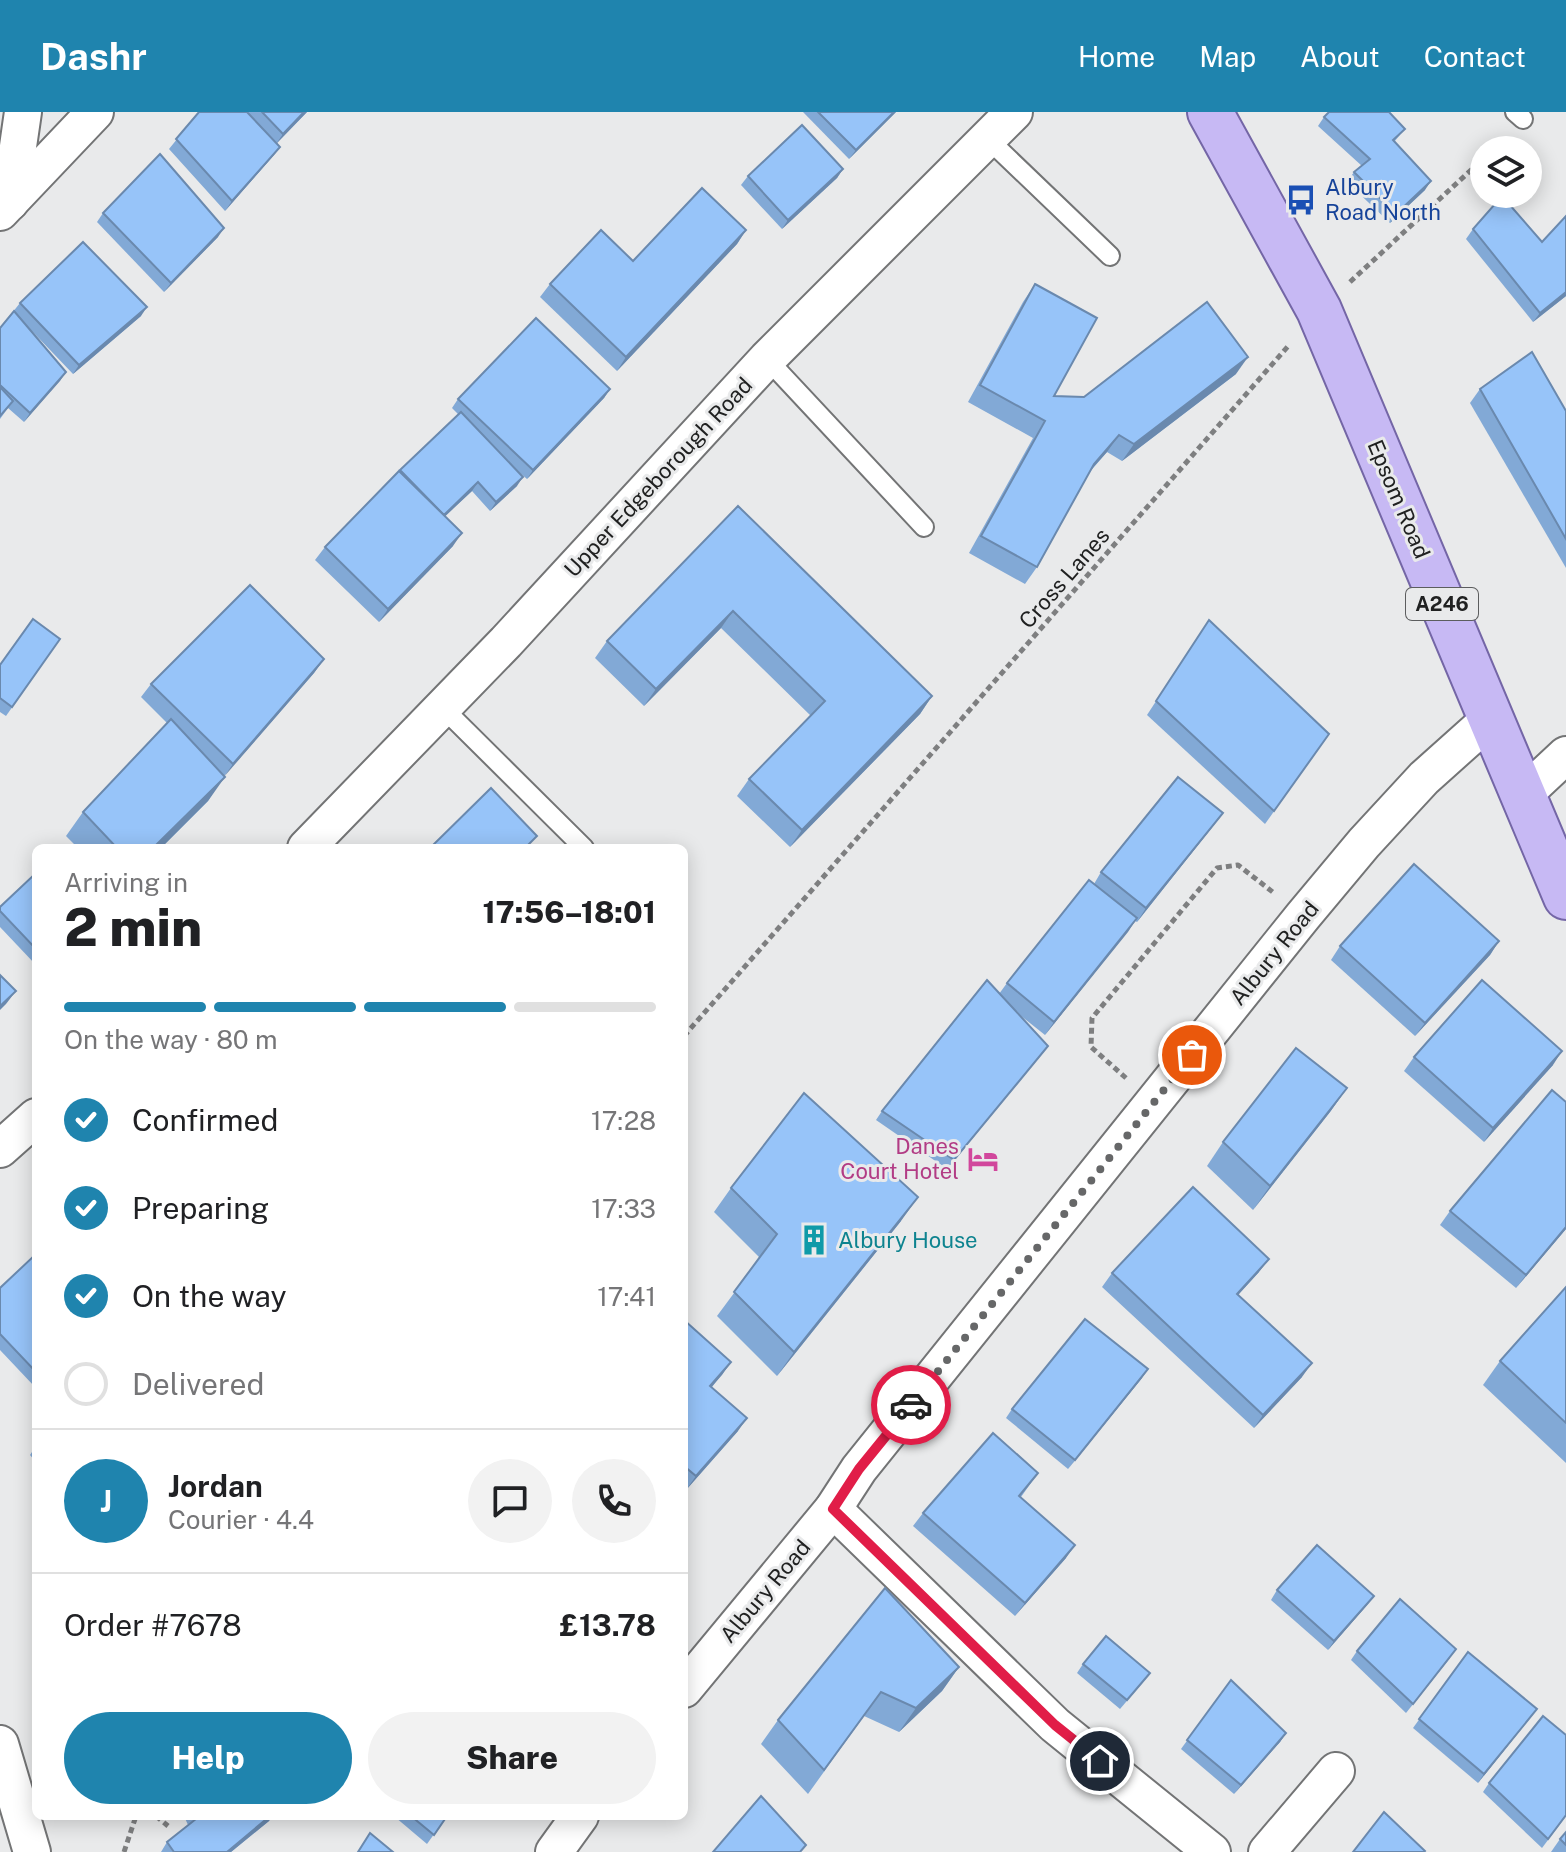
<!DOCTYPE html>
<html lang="en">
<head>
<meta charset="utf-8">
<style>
  :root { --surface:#fff; --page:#f2f2f2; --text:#202124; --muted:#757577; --line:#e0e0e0; --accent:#1f84ae }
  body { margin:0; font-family:"Public Sans",sans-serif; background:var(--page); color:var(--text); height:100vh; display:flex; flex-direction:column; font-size:30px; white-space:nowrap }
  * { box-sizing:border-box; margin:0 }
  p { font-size:26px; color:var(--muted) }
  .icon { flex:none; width:44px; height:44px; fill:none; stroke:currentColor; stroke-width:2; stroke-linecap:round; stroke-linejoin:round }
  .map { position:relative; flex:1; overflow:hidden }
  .panel { position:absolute; left:32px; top:732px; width:656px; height:976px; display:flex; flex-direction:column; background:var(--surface); border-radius:12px; box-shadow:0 4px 20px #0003 }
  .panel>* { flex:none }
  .controls { position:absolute; left:1470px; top:24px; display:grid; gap:16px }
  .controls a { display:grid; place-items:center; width:72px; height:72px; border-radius:50%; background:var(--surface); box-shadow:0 4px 20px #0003; font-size:40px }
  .pin { position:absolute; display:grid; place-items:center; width:68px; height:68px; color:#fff; margin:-34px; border:4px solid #fff; border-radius:50%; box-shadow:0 2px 8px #0007 }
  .courier { position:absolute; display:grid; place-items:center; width:80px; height:80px; margin:-40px; border:6px solid #e11d48; border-radius:50%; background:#fff; color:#222; box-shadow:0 2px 10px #0007 }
  .head em { font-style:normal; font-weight:800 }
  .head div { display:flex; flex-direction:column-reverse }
  .head { display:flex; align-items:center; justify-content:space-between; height:136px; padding:0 32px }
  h1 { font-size:52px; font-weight:800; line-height:60px }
  .bar { display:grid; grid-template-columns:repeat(4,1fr); gap:12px 8px; align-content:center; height:96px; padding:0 32px }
  .bar i { height:10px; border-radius:6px; background:var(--line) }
  .bar .current { background:var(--accent) }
  .bar p { grid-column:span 4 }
  .line { display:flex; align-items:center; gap:20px; padding:0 32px; border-top:2px solid var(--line) }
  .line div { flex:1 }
  .round { display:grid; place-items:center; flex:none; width:84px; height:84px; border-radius:42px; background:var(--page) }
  ol { padding:0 32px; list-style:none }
  li { display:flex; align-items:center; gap:24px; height:88px }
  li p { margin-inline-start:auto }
  li .icon { padding:8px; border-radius:50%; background:var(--accent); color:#fff; stroke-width:4 }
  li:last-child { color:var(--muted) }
  li i { width:44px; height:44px; border:4px solid var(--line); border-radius:50% }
  .action { display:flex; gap:16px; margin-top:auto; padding:16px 32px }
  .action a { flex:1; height:92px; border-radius:48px; background:var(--accent); color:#fff; font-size:32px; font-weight:800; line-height:92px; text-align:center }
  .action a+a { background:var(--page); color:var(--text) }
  header { display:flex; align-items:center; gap:48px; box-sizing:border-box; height:112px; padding:0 40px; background:var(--accent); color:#fff }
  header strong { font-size:38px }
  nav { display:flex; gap:44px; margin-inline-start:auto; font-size:28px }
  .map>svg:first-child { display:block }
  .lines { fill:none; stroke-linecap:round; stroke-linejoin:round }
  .service-casing { stroke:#737475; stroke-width:22 }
  .minor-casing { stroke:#737475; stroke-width:40 }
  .primary-casing { stroke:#7466a6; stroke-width:48 }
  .path { stroke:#7e7f80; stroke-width:5; stroke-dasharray:6 4; stroke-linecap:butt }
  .service { stroke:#fff; stroke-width:18 }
  .minor { stroke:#fff; stroke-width:36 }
  .primary { stroke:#c7b9f4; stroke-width:44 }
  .wall { fill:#82a9d6 }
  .shaded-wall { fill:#6a89ae }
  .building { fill:#97c4f9; stroke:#6a89ae; stroke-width:2 }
  .done { stroke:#666768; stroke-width:8; stroke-dasharray:0 14.4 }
  .route { stroke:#e11d48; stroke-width:10 }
  .labels { text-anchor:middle; stroke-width:6; stroke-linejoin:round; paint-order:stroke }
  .shield { fill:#e9eaeb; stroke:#5c5d5e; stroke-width:2 }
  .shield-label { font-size:20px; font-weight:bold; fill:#202121 }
  .transit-label { font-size:22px; fill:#164399; stroke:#e9eaeb; text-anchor:start }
  .street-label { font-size:22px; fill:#202121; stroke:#e9eaeb }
  .hotel-label { font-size:22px; fill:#b23c85; stroke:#e9eaeb; text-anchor:end }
  .culture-label { font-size:22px; fill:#0d838f; stroke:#e9eaeb; text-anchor:start }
</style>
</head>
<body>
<header>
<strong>Dashr</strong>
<nav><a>Home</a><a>Map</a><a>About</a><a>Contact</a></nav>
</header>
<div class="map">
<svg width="1566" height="1740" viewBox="0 0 1566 1740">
  <rect width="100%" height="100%" fill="#e9eaeb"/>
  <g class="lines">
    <g class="service-casing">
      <g id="service">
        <polyline points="1515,0 1523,7"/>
        <polyline points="988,27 1110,144"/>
        <polyline points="767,247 924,415"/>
        <polyline points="442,595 584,736"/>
      </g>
    </g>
    <g class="minor-casing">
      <g id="minor">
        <polyline points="10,90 23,0"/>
        <polyline points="0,100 95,0"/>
        <polyline points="1523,683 1566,643"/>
        <polyline points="306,736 506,530 767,247 1014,0"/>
        <polyline points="0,1037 36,1005"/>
        <polyline points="833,1397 1055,1613 1212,1740"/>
        <polyline points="684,1577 833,1397 859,1357 1303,804 1364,731 1424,666 1490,607"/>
        <polyline points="0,1632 32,1740"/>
        <polyline points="554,1740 580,1704"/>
        <polyline points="1267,1740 1336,1659"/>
      </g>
    </g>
    <g class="primary-casing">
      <polyline id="primary" points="1210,0 1319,198 1566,785"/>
    </g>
    <g class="path">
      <polyline points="1492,38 1502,27"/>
      <polyline points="1350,170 1484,46"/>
      <polyline points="684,924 1290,232"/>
      <polyline points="1126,966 1091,935 1092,906 1217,756 1238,753 1274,781"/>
      <polyline points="156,1704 168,1714"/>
      <polyline points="124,1740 136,1704"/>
    </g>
    <use href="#service" class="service"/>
    <use href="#minor" class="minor"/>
    <use href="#primary" class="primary"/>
  </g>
  <g class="wall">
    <polygon points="199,0 307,0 277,31 280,35 273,44 225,99 169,37"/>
    <polygon points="803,0 896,0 849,47"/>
    <polygon points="1324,5 1405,17 1394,30 1425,78 1390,111 1347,70 1354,60 1362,54 1318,14"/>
    <polygon points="843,57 837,66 782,117 741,73 748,64"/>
    <polygon points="103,101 218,125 164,180 97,110"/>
    <polygon points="1473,117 1542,130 1566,184 1533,210 1466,127"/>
    <polygon points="746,118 737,132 617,259 540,185 550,172"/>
    <polygon points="1035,172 1054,284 1084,285 1236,262 1122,349 1107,340 1088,362 1037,455 1025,472 969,441 1033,326 968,290 1023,190"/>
    <polygon points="20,191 141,204 73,262 30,217 66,260 24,310 8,296 0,307 0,216"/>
    <polygon points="610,277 604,286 527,367 512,354 517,374 490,399 472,379 445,404 453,434 379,510 315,448 325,435 399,359 458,302 452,296 458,287"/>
    <polygon points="1480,277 1566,299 1566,456 1470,291"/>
    <polygon points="738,394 932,584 920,602 790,735 737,684 749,667 811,604 721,516 644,594 595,546 607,529"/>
    <polygon points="1209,508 1329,622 1265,712 1147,603"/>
    <polygon points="60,527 6,604 0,600 0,553"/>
    <polygon points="324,547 314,561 224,664 208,689 161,736 78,736 66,724 83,700 167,611 141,585 151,572"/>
    <polygon points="1213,714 1137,810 1135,809 1045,923 1016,900 1048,934 947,1057 876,1008 882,999 999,882 1007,871 1094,772 1101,760"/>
    <polygon points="36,761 36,851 35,852 0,815 0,795"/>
    <polygon points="1499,829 1490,843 1415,924 1331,848 1340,834"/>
    <polygon points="1414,945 1553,953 1484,1030 1404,959"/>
    <polygon points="1347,976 1330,1000 1253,1098 1207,1054 1223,1030"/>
    <polygon points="731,1076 901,1109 777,1264 717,1204 760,1146 714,1100"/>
    <polygon points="1450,1099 1566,1117 1516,1176 1440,1113"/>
    <polygon points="36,1142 36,1272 34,1274 0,1238 0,1176"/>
    <polygon points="1259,1160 1238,1183 1302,1265 1254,1316 1102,1175 1112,1161"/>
    <polygon points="1566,1175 1566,1351 1483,1273 1500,1249"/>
    <polygon points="684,1208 731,1250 712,1275 738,1319 686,1378 684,1376"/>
    <polygon points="1142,1266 1068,1357 1006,1306 1012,1297"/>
    <polygon points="36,1334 36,1350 30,1343"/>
    <polygon points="1038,1361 1021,1385 1066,1446 1015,1504 913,1414 923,1401"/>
    <polygon points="1277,1478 1367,1493 1328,1538 1271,1488"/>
    <polygon points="1357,1539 1450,1546 1406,1601 1351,1548"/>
    <polygon points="1468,1540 1537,1597 1478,1671 1413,1616"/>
    <polygon points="1083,1552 1143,1570 1120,1597 1077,1561"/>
    <polygon points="959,1555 942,1579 899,1620 864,1604 808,1682 761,1632 778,1608"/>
    <polygon points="1231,1568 1286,1621 1280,1630 1234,1682 1181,1637"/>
    <polygon points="1489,1671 1566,1704 1542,1736 1483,1680"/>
    <polygon points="184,1704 272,1704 269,1709 231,1740 161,1740 167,1730 188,1713"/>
    <polygon points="396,1704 447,1704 427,1732 395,1705"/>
    <polygon points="1566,1720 1566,1740 1551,1740 1560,1727"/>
  </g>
  <g class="shaded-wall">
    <polygon points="304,0 307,0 276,32 283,22"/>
    <polygon points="894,0 896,0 849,47 856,38"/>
    <polygon points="280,35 273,44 225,99 232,89"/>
    <polygon points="843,57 837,66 782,117 788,108"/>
    <polygon points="1431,69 1425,78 1390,111 1396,102"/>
    <polygon points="224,116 218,125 164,180 171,171"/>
    <polygon points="746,118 737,132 617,259 626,245"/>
    <polygon points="1566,180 1566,184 1533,210 1540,201"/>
    <polygon points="147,195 141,204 73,262 79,253"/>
    <polygon points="1248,245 1236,262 1122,349 1134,332"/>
    <polygon points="66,260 60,269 24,310 30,301"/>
    <polygon points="610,277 604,286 527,367 533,358"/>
    <polygon points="1119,323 1107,340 1081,369 1094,352"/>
    <polygon points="523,365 517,374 490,399 496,390"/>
    <polygon points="478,370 472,379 437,412 443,403"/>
    <polygon points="462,421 453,434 379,510 388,497"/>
    <polygon points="733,499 721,516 644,594 656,577"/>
    <polygon points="324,547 314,561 223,666 233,652"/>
    <polygon points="932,584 920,602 790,735 802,718"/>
    <polygon points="225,665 208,689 161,736 153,736"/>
    <polygon points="1223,701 1213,714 1137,810 1146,796"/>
    <polygon points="1137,806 1128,820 1045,923 1054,910"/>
    <polygon points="1499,829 1490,843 1415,924 1425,911"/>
    <polygon points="16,879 6,892 0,898 0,894"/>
    <polygon points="1048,934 1041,943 947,1057 954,1048"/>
    <polygon points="1562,939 1553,953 1484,1030 1493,1016"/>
    <polygon points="1347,976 1330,1000 1253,1098 1270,1074"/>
    <polygon points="918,1085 901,1109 777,1264 794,1240"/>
    <polygon points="1566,1115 1566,1117 1516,1176 1526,1163"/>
    <polygon points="1269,1147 1259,1160 1227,1195 1237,1182"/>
    <polygon points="731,1250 722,1263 701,1287 710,1274"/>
    <polygon points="1312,1251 1302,1265 1254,1316 1263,1303"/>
    <polygon points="1148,1257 1142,1266 1068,1357 1075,1348"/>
    <polygon points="747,1306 738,1319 686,1378 696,1364"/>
    <polygon points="1075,1433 1066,1446 1015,1504 1025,1491"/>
    <polygon points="1374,1484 1367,1493 1328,1538 1334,1529"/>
    <polygon points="959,1555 942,1579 899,1620 916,1596"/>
    <polygon points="1537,1597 1530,1606 1478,1671 1484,1662"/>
    <polygon points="1286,1621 1280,1630 1234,1682 1241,1673"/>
    <polygon points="270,1704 272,1704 269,1709 231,1740 227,1740"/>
  </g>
  <g class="building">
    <polygon points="199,0 247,0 280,35 232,89 176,27"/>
    <polygon points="262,0 304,0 283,22"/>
    <polygon points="818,0 894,0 856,38"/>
    <polygon points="1329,0 1389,0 1405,17 1393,28 1431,69 1396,102 1354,60 1370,47 1324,5"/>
    <polygon points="802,13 843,57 788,108 748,64"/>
    <polygon points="160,42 224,116 171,171 103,101"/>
    <polygon points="702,76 746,118 626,245 550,172 601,118 633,149"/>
    <polygon points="1502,84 1542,130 1566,104 1566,180 1540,201 1473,117"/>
    <polygon points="83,130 147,195 79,253 20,191"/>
    <polygon points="1035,172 1097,206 1054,284 1084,285 1207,190 1248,245 1134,332 1119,323 1094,352 1037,455 981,424 1045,309 980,273"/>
    <polygon points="14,199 66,260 30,301 0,273 0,216"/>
    <polygon points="536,206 610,277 533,358 458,287"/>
    <polygon points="1532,240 1566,299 1566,427 1480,277"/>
    <polygon points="0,275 13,289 0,304"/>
    <polygon points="461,300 523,365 496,390 478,370 444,403 400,358"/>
    <polygon points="399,359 462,421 388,497 325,435"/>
    <polygon points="738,394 932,584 802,718 749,667 825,589 733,499 656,577 607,529"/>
    <polygon points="250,473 324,547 233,652 151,572"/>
    <polygon points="33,507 60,527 12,595 0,586 0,553"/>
    <polygon points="1209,508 1329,622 1274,699 1156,589"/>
    <polygon points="171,607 225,665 153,736 117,736 83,700"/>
    <polygon points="1178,665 1223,701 1146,796 1101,760"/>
    <polygon points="491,676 537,724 525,736 430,736"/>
    <polygon points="1414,752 1499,829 1425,911 1340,834"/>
    <polygon points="36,761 36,837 0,799 0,795"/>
    <polygon points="1089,768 1137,806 1054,910 1007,871"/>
    <polygon points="0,863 16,879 0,894"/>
    <polygon points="987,868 1048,934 954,1048 882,999"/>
    <polygon points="1482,868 1562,939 1493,1016 1414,945"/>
    <polygon points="1296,936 1347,976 1270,1074 1223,1030"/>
    <polygon points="1552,978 1566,990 1566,1115 1526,1163 1450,1099"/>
    <polygon points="804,981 918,1085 794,1240 734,1180 777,1122 731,1076"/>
    <polygon points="1193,1075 1269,1147 1237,1182 1312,1251 1263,1303 1112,1161"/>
    <polygon points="36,1142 36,1260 0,1222 0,1176"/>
    <polygon points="1566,1175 1566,1311 1500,1249"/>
    <polygon points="1085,1207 1148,1257 1075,1348 1012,1297"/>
    <polygon points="684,1208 731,1250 710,1274 747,1306 696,1364 684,1354"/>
    <polygon points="993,1321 1038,1361 1019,1384 1075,1433 1025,1491 923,1401"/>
    <polygon points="1317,1433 1374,1484 1334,1529 1277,1478"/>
    <polygon points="885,1476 959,1555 916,1596 881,1580 824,1658 778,1608"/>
    <polygon points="1400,1487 1456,1537 1413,1592 1357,1539"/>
    <polygon points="1106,1524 1150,1561 1127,1588 1083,1552"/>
    <polygon points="1468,1540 1537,1597 1484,1662 1419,1607"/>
    <polygon points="1231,1568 1286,1621 1241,1673 1187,1628"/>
    <polygon points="1543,1604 1566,1623 1566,1703 1548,1727 1489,1671"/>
    <polygon points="761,1684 806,1733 800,1740 713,1740"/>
    <polygon points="1384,1700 1425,1739 1424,1740 1353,1740"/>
    <polygon points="195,1704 270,1704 227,1740 174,1740 167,1730 196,1707"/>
    <polygon points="411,1704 447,1704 434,1723"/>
    <polygon points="1566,1720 1566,1733 1560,1727"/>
    <polygon points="370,1721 393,1740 358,1740"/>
  </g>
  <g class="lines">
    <polyline class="done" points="911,1293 1192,943"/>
    <polyline class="route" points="911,1293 859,1357 833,1397 1055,1613 1100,1649"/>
  </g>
  <defs>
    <g id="bus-bare" transform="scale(2.4)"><path d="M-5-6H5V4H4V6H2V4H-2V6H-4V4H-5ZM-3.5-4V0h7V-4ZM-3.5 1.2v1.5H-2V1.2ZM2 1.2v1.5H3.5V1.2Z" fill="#1a4fb4" stroke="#e9eaeb" stroke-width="2.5" paint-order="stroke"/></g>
    <g id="hotel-bare" transform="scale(2.4)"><path d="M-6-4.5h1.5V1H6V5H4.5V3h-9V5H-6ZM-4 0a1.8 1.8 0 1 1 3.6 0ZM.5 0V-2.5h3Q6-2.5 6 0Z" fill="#d1479c" stroke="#e9eaeb" stroke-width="2.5" paint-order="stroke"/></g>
    <g id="building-bare" transform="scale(2.4)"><path d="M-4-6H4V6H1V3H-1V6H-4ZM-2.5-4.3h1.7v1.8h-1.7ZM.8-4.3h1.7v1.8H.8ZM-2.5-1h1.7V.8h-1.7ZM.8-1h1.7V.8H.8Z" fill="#0f9aa8" stroke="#e9eaeb" stroke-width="2.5" paint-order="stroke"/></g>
  </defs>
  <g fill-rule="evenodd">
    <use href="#bus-bare" x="1301" y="88"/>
    <use href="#hotel-bare" x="983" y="1047"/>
    <use href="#building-bare" x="814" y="1128"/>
  </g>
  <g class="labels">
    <rect class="shield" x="1406" y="476" width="72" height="32" rx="6"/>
    <g class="shield-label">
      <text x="1442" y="499">A246</text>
    </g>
    <g class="transit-label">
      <text x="1325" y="83">Albury<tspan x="1325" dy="25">Road North</tspan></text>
    </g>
    <g class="street-label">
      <text transform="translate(658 365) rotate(-47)" y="8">Upper Edgeborough Road</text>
      <text transform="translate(1399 387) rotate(67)" y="8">Epsom Road</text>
      <text transform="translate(1064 466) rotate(-49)" y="8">Cross Lanes</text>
      <text transform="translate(1274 841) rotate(-51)" y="8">Albury Road</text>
      <text transform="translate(765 1479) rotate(-50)" y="8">Albury Road</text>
    </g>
    <g class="hotel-label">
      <text x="959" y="1042">Danes<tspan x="959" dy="25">Court Hotel</tspan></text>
    </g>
    <g class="culture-label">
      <text x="838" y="1136">Albury House</text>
    </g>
  </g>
</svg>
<div class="controls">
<a><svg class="icon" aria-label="layers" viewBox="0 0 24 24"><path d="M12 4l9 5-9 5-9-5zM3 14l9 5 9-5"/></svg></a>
</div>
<div class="pin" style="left:1192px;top:943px;background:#ea580c"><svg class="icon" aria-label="bag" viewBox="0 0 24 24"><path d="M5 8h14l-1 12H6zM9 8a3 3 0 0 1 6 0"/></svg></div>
<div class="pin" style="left:1100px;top:1649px;background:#1f2937"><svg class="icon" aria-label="home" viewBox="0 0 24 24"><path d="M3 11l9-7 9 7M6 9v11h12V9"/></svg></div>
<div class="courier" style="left:911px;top:1293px"><svg class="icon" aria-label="car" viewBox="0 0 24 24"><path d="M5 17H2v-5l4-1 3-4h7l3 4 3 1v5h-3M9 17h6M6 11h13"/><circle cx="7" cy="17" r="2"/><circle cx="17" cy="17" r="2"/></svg></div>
<section class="panel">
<div class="head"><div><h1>2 min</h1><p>Arriving in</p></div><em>17:56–18:01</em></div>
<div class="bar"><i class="current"></i><i class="current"></i><i class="current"></i><i></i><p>On the way · 80 m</p></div>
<ol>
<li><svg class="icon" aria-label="check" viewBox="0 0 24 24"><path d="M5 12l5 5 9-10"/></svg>Confirmed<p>17:28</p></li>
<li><svg class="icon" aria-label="check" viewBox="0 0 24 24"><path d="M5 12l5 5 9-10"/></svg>Preparing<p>17:33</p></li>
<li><svg class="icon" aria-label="check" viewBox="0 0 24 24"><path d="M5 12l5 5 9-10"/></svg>On the way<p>17:41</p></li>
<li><i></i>Delivered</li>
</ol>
<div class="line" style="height:144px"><b class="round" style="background:var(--accent);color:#fff">J</b><div><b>Jordan</b><p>Courier · 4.4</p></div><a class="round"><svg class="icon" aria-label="chat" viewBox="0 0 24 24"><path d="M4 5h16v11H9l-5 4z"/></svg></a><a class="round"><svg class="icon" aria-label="phone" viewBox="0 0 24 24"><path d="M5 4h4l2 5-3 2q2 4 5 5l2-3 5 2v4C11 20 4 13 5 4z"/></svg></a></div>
<div class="line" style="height:104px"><div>Order #7678</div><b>£13.78</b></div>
<div class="action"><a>Help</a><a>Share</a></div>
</section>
</div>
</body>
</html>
